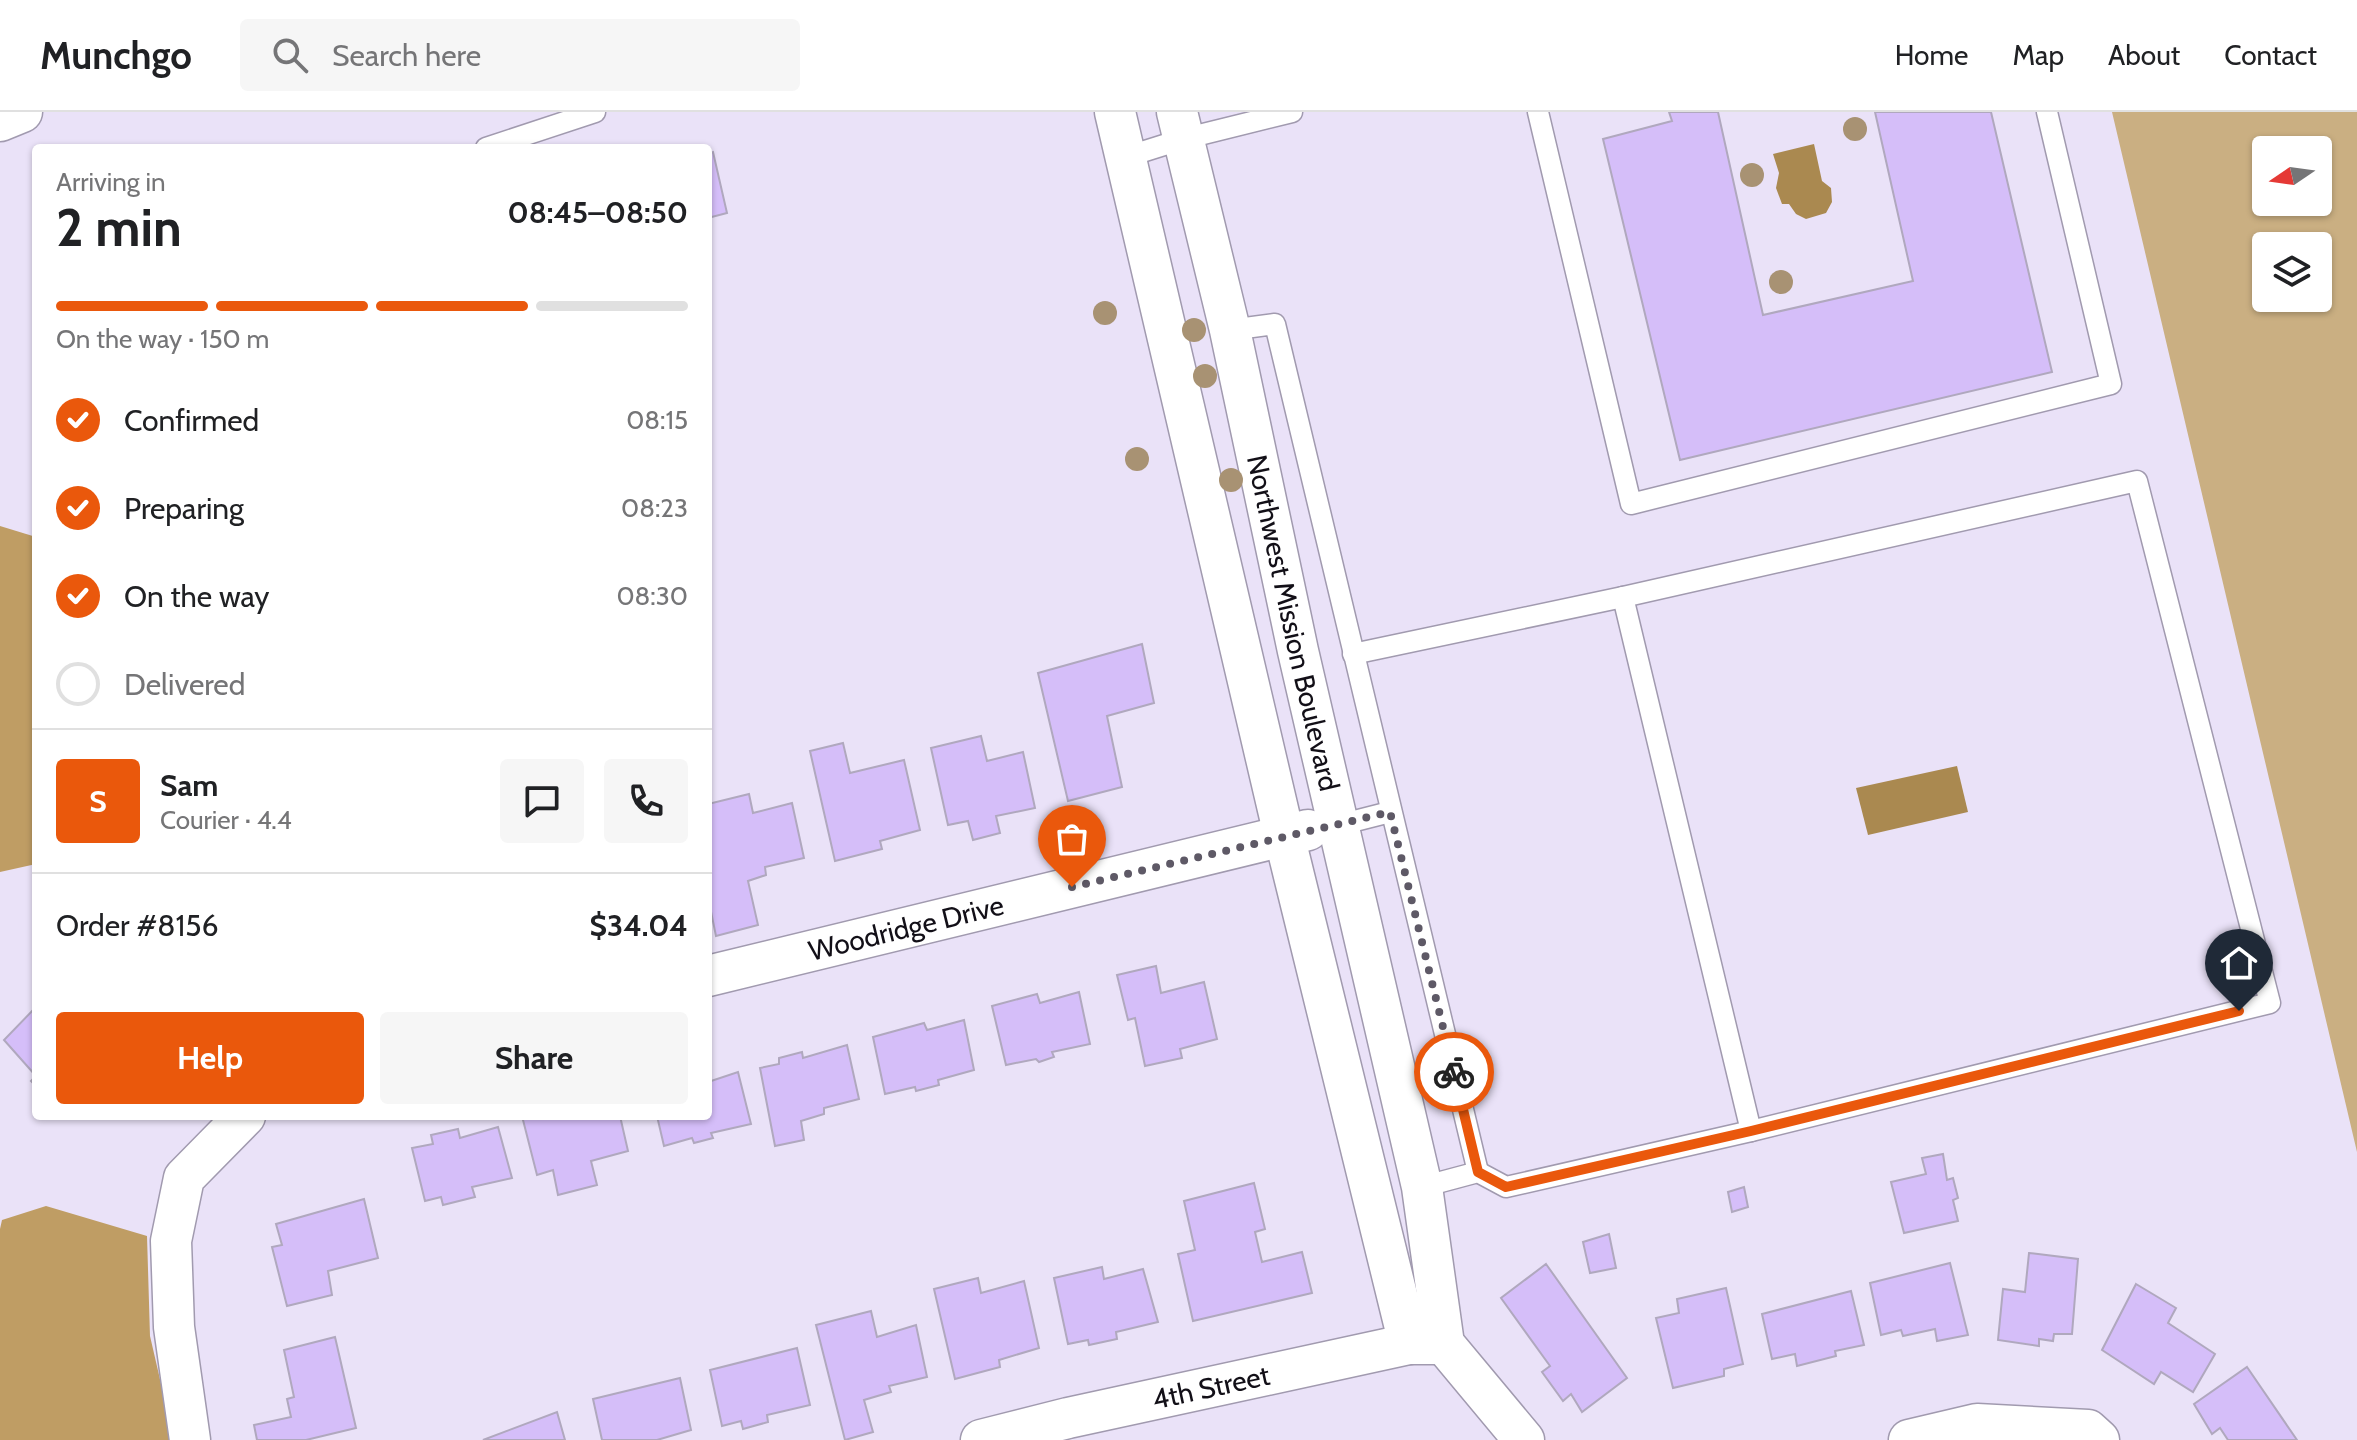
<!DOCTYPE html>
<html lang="en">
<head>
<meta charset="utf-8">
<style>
  :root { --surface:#fff; --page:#f6f6f6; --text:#202124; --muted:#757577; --line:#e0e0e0; --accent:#ea580c }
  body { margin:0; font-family:Cabin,sans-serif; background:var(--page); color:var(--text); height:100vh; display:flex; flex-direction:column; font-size:30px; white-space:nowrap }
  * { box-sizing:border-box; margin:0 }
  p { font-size:26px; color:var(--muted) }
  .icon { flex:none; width:44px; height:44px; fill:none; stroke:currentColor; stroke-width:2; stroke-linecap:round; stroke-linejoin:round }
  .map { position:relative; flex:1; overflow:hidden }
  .sheet { position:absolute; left:32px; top:32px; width:680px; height:976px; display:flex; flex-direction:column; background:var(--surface); border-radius:8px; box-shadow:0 2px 6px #0004 }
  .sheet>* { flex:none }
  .needle { width:52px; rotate:257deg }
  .buttons { position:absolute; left:2252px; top:24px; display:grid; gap:16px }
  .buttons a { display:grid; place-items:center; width:80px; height:80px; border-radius:8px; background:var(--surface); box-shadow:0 2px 6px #0004; font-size:40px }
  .pin { position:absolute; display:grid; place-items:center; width:68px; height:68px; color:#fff; margin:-82px -34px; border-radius:50% 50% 50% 0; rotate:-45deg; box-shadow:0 0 8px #0007 }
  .pin .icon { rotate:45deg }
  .courier { position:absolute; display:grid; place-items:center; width:80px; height:80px; margin:-40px; border:6px solid #ea580c; border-radius:50%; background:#fff; color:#222; box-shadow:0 2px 10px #0007 }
  .summary em { font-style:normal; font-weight:700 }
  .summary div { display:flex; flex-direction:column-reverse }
  .summary { display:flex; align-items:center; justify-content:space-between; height:136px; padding:0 24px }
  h1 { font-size:52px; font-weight:700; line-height:60px }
  .bar { display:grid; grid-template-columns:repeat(4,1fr); gap:12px 8px; align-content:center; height:96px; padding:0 24px }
  .bar i { height:10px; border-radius:6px; background:var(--line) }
  .bar .current { background:var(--accent) }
  .bar p { grid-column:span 4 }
  .line { display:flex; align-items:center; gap:20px; padding:0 24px; border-top:2px solid var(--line) }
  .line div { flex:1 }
  .round { display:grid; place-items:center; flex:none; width:84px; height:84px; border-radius:8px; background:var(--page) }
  ol { padding:0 24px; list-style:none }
  li { display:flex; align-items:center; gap:24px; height:88px }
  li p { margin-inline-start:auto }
  li .icon { padding:8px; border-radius:50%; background:var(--accent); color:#fff; stroke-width:4 }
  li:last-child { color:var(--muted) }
  li i { width:44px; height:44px; border:4px solid var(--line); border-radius:50% }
  .button { display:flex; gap:16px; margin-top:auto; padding:16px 24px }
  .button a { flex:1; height:92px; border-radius:8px; background:var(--accent); color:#fff; font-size:32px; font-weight:700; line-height:92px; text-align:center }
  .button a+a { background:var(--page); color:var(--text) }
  header { display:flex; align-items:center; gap:48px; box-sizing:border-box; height:112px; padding:0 40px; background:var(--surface); border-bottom:2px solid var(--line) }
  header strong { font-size:38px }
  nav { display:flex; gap:44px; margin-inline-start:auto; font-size:28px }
  .search { width:560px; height:72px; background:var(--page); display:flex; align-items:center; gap:20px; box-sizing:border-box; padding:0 28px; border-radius:8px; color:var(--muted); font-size:30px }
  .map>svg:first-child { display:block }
  .green { fill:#caaf82; fill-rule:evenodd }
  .forest { fill:#bf9d64 }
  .water { fill:#aa8950 }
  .building { fill:#d5bef9; stroke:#b0a8be; stroke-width:2 }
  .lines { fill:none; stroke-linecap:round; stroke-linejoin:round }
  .lane-casing { stroke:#a19aaf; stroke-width:23 }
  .street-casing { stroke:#a19aaf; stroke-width:43 }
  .lane { stroke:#fff; stroke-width:20 }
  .street { stroke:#fff; stroke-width:40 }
  .tree { fill:#a89273 }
  .done { stroke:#5e5966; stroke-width:8; stroke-dasharray:0 14.4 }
  .route { stroke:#ea580c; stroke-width:10 }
  .labels { text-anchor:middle; stroke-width:6; stroke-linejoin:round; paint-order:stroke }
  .street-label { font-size:28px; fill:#120f17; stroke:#fff }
</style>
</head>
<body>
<header>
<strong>Munchgo</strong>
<div class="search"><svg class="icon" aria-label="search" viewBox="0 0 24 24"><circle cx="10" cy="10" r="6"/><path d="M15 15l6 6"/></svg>Search here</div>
<nav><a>Home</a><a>Map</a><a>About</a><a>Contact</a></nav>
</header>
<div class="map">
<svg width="2357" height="1328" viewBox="0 0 2357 1328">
  <rect width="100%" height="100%" fill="#eae2f8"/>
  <path class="green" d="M2112,0H2357V1040ZM2266,38H2318V90H2266ZM2266,134H2318V186H2266Z"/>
  <g class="forest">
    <polygon points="0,414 36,425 36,752 0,760"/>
    <polygon points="46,1094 147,1124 150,1224 174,1328 0,1328 0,1117 2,1108"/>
  </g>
  <g class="water">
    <polygon points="1814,32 1822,69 1831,76 1832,90 1826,101 1806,107 1796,102 1789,92 1782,92 1776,76 1779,61 1773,42"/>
    <polygon points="1957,654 1968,700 1868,723 1856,676"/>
  </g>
  <g class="building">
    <polygon points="1669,0 1718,0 1763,203 1913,169 1875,0 1991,0 2052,260 1680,348 1603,27 1672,9"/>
    <polygon points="713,40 727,101 708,106 708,42"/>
    <polygon points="1142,532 1154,591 1107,604 1122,675 1068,689 1038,561"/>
    <polygon points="981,624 987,649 1023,640 1035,696 996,704 1000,721 973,728 968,709 948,713 931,636"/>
    <polygon points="843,631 850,661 904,648 920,718 880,729 882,737 835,749 810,639"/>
    <polygon points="749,682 753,701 792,691 804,746 765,755 766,763 748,769 758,813 716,824 708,785 708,762 711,761 708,745 708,692"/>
    <polygon points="1156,854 1161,881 1204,870 1217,927 1180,937 1182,946 1145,954 1135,906 1128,908 1117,863"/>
    <polygon points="1079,880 1090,932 1052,940 1054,945 1039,950 1036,947 1006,953 992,894 1037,882 1040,891"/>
    <polygon points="36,895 36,974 31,969 36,964 4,928"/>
    <polygon points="964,908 974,958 938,968 939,973 916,979 915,975 885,982 873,925 924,911 927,918"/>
    <polygon points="847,933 859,987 824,996 824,1002 801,1009 804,1028 775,1034 760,956 779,952 779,946 802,940 803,946"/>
    <polygon points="738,960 751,1012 711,1021 713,1026 694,1031 692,1026 664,1034 657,1004 708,1004 708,970"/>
    <polygon points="522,1004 620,1004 628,1039 591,1049 597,1073 558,1083 553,1058 537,1063"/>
    <polygon points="498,1015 512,1066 472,1075 475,1085 443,1093 441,1085 425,1089 412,1036 433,1032 431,1023 458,1017 460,1026"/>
    <polygon points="1943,1042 1947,1068 1953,1066 1958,1086 1953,1088 1958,1109 1904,1121 1891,1070 1926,1062 1922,1046"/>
    <polygon points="1254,1071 1265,1117 1255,1120 1262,1150 1302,1140 1312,1181 1193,1209 1178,1142 1195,1138 1184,1089"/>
    <polygon points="1744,1075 1748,1095 1732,1100 1728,1080"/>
    <polygon points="364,1087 378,1146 328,1159 332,1183 287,1194 272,1135 282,1133 276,1112"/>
    <polygon points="1609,1122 1616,1156 1590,1161 1583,1130"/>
    <polygon points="2029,1141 2078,1147 2072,1222 2054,1222 2053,1229 2039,1227 2039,1234 1998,1228 2003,1177 2025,1180"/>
    <polygon points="1950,1151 1968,1223 1937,1229 1935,1217 1903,1224 1901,1218 1881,1223 1870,1171"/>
    <polygon points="1546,1152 1627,1266 1582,1300 1571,1282 1563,1289 1542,1260 1550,1254 1501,1186"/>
    <polygon points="1102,1155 1104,1167 1143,1157 1158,1210 1116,1220 1117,1227 1089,1233 1088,1228 1068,1232 1054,1166"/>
    <polygon points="978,1166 981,1181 1024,1169 1039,1236 999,1248 1000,1255 955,1267 934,1177"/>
    <polygon points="2136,1172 2176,1196 2168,1211 2215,1242 2193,1280 2161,1260 2154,1272 2102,1238"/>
    <polygon points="1726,1176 1743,1252 1724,1257 1724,1264 1673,1276 1656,1206 1679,1201 1677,1187"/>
    <polygon points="1851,1179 1864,1233 1835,1239 1836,1244 1797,1254 1795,1242 1772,1247 1762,1202"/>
    <polygon points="871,1199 877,1225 916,1213 927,1265 889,1274 891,1280 864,1288 873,1320 845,1328 816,1213"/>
    <polygon points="335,1225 356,1316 306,1328 257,1328 254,1313 291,1305 287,1287 294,1285 284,1238"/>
    <polygon points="797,1236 810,1293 767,1303 768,1310 743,1317 741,1309 722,1314 710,1258"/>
    <polygon points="2247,1255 2297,1328 2228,1328 2220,1316 2212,1322 2194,1292"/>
    <polygon points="680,1266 691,1318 657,1328 602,1328 593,1287"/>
    <polygon points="557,1300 565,1328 483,1328"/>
  </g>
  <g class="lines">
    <g class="lane-casing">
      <g id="lane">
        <polyline points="1538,0 1631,392 2111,272 2047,0"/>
        <polyline points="486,36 595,0"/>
        <polyline points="1126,45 1183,27 1292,0"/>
        <polyline points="1230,218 1275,212 1478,1060"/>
        <polyline points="1623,485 1751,1019"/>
        <polyline points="1353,542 1623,485 2137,369 2270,891 1751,1019 1506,1075 1478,1060 1422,1075"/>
        <polyline points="1339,713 1390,700"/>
      </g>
    </g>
    <g class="street-casing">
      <g id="street">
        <polyline points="1115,0 1284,723 1409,1232"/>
        <path id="s1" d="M1177,0L1230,218L1298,539L1422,1075L1444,1232L1524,1328"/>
        <polyline points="0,9 22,0"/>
        <path id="s2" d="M708,864L1308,718"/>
        <polyline points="190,1328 174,1215 171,1129 184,1066 245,1004"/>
        <path id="s3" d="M981,1328L1068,1306L1409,1232H1436"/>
        <polyline points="1909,1328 1977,1312 2088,1318 2099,1328"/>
      </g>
    </g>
    <use href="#lane" class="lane"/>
    <use href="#street" class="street"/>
  </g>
  <g class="tree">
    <circle cx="1855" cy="17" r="12"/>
    <circle cx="1752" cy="63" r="12"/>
    <circle cx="1781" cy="170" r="12"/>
    <circle cx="1105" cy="201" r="12"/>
    <circle cx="1194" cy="218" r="12"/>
    <circle cx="1205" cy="264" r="12"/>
    <circle cx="1137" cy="347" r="12"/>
    <circle cx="1231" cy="368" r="12"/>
  </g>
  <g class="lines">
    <polyline class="done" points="1072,775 1390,700 1454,960"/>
    <polyline class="route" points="1454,960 1478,1060 1506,1075 1751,1019 2239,899"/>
  </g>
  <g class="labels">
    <g class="street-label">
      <text dy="10" stroke="none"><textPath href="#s1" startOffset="524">Northwest Mission Boulevard</textPath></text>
      <text dy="10" stroke="none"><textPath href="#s2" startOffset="204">Woodridge Drive</textPath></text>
      <text dy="10" stroke="none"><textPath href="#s3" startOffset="236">4th Street</textPath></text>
    </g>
  </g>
</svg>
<div class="buttons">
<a><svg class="needle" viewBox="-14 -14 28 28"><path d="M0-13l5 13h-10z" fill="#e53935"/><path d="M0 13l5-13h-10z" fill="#757577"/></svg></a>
<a><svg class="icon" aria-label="layers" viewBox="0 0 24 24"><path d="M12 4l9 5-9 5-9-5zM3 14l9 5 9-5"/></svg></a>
</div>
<div class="pin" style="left:1072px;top:775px;background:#ea580c"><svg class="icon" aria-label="bag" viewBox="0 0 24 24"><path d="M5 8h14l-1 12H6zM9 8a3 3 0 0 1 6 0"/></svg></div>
<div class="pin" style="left:2239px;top:899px;background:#1f2937"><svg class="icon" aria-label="home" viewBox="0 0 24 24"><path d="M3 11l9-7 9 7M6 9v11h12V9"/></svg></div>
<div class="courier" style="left:1454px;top:960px"><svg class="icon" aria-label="bike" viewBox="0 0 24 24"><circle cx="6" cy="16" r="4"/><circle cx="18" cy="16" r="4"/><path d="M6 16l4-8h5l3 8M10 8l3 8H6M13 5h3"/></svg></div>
<section class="sheet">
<div class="summary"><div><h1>2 min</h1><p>Arriving in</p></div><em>08:45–08:50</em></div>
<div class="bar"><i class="current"></i><i class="current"></i><i class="current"></i><i></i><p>On the way · 150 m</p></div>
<ol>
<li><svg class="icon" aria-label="check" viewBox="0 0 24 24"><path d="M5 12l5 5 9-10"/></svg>Confirmed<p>08:15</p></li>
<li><svg class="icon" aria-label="check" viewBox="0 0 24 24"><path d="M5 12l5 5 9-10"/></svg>Preparing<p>08:23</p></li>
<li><svg class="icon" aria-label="check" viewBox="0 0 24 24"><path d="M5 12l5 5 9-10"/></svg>On the way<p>08:30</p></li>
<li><i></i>Delivered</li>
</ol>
<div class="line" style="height:144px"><b class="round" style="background:var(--accent);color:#fff">S</b><div><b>Sam</b><p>Courier · 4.4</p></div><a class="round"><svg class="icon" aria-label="chat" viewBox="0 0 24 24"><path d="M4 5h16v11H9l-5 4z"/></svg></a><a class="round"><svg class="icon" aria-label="phone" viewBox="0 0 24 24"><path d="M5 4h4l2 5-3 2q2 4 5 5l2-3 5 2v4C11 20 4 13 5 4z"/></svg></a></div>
<div class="line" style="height:104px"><div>Order #8156</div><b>$34.04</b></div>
<div class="button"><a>Help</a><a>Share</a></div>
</section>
</div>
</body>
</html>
